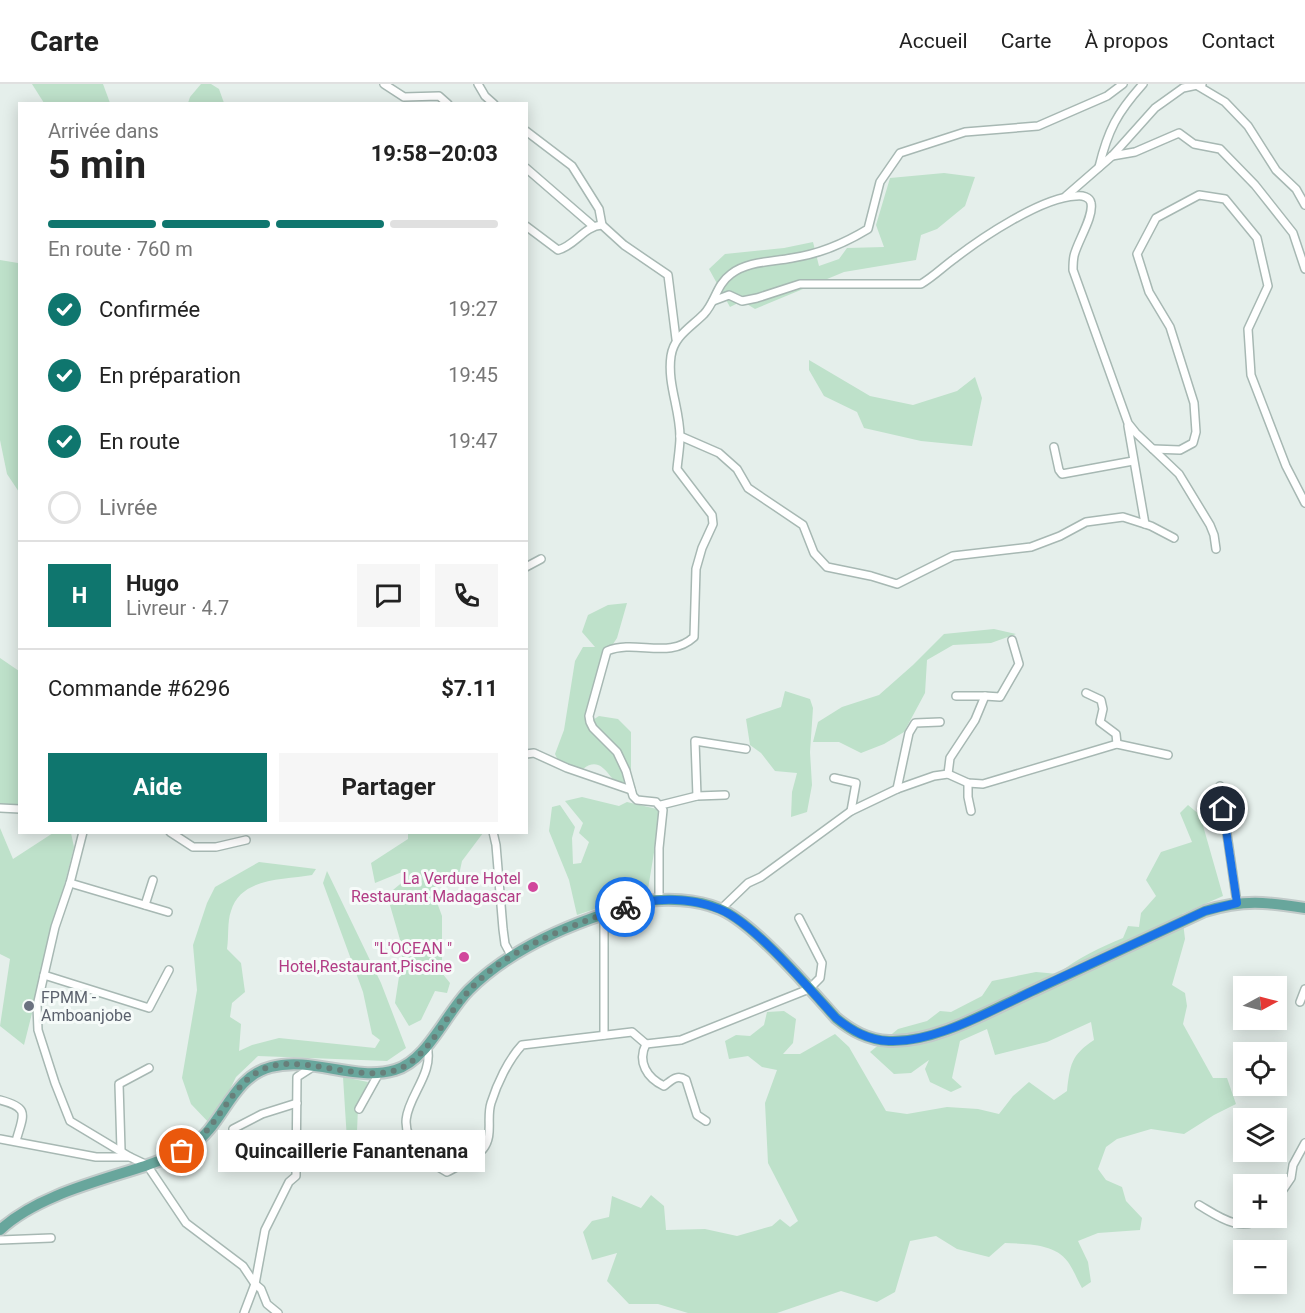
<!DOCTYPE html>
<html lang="fr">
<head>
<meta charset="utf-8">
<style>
  :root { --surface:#fff; --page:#f6f6f6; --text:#222; --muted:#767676; --line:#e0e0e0; --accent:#0f766e }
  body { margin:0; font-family:Roboto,sans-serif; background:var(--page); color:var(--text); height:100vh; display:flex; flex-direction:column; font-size:22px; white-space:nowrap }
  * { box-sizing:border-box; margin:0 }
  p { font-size:20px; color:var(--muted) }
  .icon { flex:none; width:33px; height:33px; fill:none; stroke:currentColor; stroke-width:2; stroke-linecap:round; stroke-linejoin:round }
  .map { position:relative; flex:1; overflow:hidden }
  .side { position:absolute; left:18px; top:18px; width:510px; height:732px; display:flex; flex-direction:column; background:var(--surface); border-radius:0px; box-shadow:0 3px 15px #0003 }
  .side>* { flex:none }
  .needle { width:39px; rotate:83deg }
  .controls { position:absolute; left:1233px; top:892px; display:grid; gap:12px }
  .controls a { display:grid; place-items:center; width:54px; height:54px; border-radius:0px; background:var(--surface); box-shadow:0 3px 15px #0003; font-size:30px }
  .pin { position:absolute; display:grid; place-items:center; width:51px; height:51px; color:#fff; margin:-26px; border:3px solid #fff; border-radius:50%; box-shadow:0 2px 6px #0007 }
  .courier { position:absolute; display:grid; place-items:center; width:60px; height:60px; margin:-30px; border:4px solid #1a73e8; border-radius:50%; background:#fff; color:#222; box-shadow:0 2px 8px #0007 }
  .bubble { position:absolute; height:42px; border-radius:0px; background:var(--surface); box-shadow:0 3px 15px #0003; font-size:20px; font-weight:700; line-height:42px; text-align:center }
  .headline em { font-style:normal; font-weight:700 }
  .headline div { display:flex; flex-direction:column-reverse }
  .headline { display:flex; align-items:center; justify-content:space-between; height:102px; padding:0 30px }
  h1 { font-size:39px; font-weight:700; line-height:45px }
  .bar { display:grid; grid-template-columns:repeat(4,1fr); gap:9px 6px; align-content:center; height:72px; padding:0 30px }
  .bar i { height:8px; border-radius:4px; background:var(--line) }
  .bar .selected { background:var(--accent) }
  .bar p { grid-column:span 4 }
  .line { display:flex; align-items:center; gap:15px; padding:0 30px; border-top:2px solid var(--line) }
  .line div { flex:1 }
  .round { display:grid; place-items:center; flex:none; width:63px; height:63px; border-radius:0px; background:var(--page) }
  ol { padding:0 30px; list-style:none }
  li { display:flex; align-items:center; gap:18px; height:66px }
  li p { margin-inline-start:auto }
  li .icon { padding:6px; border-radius:50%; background:var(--accent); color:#fff; stroke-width:4 }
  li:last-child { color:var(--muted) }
  li i { width:33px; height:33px; border:3px solid var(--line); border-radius:50% }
  .cta { display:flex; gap:12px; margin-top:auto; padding:12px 30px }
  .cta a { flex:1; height:69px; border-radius:0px; background:var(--accent); color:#fff; font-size:24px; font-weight:700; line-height:69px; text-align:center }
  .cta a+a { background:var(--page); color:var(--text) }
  header { display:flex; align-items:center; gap:36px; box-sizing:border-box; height:84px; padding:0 30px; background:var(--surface); border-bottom:2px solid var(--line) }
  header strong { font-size:28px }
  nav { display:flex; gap:33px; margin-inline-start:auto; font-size:21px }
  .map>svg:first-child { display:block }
  .green { fill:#bee1ca }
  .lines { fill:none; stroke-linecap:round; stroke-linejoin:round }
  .street-casing { stroke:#a7b8b3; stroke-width:10 }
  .primary-casing { stroke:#c1cac9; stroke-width:14 }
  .street { stroke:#fff; stroke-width:7 }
  .primary { stroke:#68a69c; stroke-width:10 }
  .done { stroke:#677f7a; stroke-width:6; stroke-dasharray:0 10.8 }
  .route { stroke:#1a73e8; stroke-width:8 }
  .hotel-dot { fill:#d1479c; stroke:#f6fbf9; stroke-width:2 }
  .worship-dot { fill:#6b7280; stroke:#f6fbf9; stroke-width:2 }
  .labels { text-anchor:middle; stroke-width:6; stroke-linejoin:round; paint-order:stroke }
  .hotel-label { font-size:16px; fill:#b23c85; stroke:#f6fbf9; text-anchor:end }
  .worship-label { font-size:16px; fill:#5b616d; stroke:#f6fbf9; text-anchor:start }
</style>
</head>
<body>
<header>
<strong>Carte</strong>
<nav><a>Accueil</a><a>Carte</a><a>À propos</a><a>Contact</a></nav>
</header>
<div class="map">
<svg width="1305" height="1229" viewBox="0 0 1305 1229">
  <rect width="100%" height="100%" fill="#e5efeb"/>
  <g class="green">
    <polygon points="32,0 103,0 110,19 44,19"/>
    <polygon points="201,0 211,0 219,5 224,19 188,19 190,13"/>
    <polygon points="944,89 975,93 965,122 937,145 921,151 916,176 844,188 755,225 742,217 730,223 709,185 725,170 784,164 813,158 819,182 839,175 847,164 884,163 876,141 890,94"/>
    <polygon points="0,176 18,179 19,182 19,408 7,390 0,356"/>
    <polygon points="809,276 870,312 913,321 957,307 975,293 982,314 972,362 921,357 864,344 857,328 824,312 809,286"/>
    <path d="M627,519L617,554L607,569L588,639L599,632L618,635L631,648V686L622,705C609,695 602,670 583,685L561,683L555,670L564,646L575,577L583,563H595L582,548L588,531L608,521Z"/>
    <polygon points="994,545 1016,550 991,559 953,561 927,576 925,609 904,648 884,660 861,669 839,658 813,658 818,638 842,623 879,611 913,581 944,550"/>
    <polygon points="0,574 19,587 19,724 0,722"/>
    <polygon points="785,607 810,615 813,624 810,668 812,701 807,728 791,733 792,708 797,689 775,687 761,669 750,661 746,635 781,623"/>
    <polygon points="582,713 619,722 627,718 661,726 647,811 633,817 619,817 577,831 569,796 549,747 552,723 560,721 575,743 572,754 573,780 581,779 589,758 579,749 583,739 565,717"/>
    <path d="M1188,721L1200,731L1223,812L1182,830L1185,855L1172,901L1185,909L1187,922L1183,940L1213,994H1227L1236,1020L1214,1031L1184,1050L1151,1045L1117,1055L1106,1063L1098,1085L1106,1096L1122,1103L1126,1117L1142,1134L1140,1146L1098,1149L1078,1157L1088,1178L1091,1198L1082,1204C1077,1195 1073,1185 1068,1178C1055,1159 1025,1160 1005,1159L989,1173L957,1165L936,1152L910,1157L895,1208L877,1218L841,1207L777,1229H688L658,1220H629L607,1197L617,1169L592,1176L583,1148L592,1137L609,1133L612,1112L641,1124L651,1111L664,1122L666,1146L705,1145L737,1152L772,1142L780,1135L790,1143L798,1137L768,1079L765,1019L777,986L762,983L748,972L729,975L725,957L736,951L750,952L764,941L767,928L784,927L796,935L793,959L783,970H800L835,950L849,963L886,1027L907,1030L947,1023L978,1025L999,1030L1013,1012L1029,998L1054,1016L1067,1007C1070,981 1071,971 1094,956L1091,938L1047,958L995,971L987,945L960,957L952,994L962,1003L951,1008L930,998L925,985L929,976L911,989L894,990L870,968L898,945L927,937L940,927L951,928L982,912L992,897L1036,888L1058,890C1075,875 1103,862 1123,854L1128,842L1139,843L1141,829L1156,812L1146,796L1161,768L1192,758L1180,729Z"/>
    <polygon points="0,744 13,775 53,749 71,749 74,763 24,961 0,942 10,875 0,870"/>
    <polygon points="408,749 483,749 462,777 459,791 432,805 442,832 442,889 450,899 447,909 435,907 421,936 409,942 395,919 403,866 387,811 405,796 402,788 375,799 371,779 408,755"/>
    <path d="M259,778L316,785L312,791C284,796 241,793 231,827C227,838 229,853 227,865L241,879L245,908L232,919L230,933L241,940L239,967L252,961L279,954L375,964L380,956L372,950L363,908L323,799L327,787L381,899L406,964L387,977L258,972L236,993L212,1042L191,1020L182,994L197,906L193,861L207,819L215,803Z"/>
    <polygon points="343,993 368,998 358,1023 356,1072 348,1072"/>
  </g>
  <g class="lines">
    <g class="street-casing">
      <g id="street">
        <polyline points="384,0 404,13 439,12 448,20"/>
        <polyline points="478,0 485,12 494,20"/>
        <polyline points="1198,2 1225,18 1248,42 1276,86 1296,105 1305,121"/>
        <polyline points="526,47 572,82 599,125 602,141 624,161 668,191 676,255"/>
        <polyline points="1112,72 1135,68 1179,49 1194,60 1220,65 1255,101 1293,149 1305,185"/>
        <path d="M1099,83C1108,46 1117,29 1143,0"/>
        <polyline points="526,84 593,142"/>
        <polyline points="1066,112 1112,72 1155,24 1183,4 1202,0"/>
        <path d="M526,142L558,166C575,162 584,142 602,141"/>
        <path d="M713,217L729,211L742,217L757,214L800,200H921C933,193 943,183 954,175C981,154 1042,113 1076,112C1082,111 1090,113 1091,119C1094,133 1077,158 1074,172C1073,177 1073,182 1073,186L1128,339L1136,349L1179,390L1210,441L1214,451L1216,465"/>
        <polyline points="1128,342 1145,440"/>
        <polyline points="680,352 719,369 737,385 748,404 803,441 814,469 827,483 871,492 897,500 953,472 1031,463 1060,452 1086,438 1123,433 1151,442 1174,454"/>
        <polyline points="1054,363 1059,386 1062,390 1133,377"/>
        <polyline points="1153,365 1180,366 1193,359 1196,348 1194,319 1170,243 1149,208 1137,170 1156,134 1199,111 1225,115 1257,154 1268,202 1248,245 1251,291 1286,382 1305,419"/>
        <polyline points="526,483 541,475"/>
        <polyline points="1086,609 1101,616 1103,625 1100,638 1116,650 1117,660"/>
        <polyline points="956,612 985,612"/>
        <polyline points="526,670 534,669 567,684 631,706"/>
        <polyline points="948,690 950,674 975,636 985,612 1000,613 1019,580 1012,556"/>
        <polyline points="834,694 856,699 851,727"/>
        <polyline points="968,699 968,713 971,727"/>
        <polyline points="1220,702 1237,819"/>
        <polyline points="897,705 909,649 915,639 940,638"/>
        <polyline points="697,712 695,657 746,665"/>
        <polyline points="661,721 697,712 725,711"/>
        <polyline points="0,724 20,725"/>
        <polyline points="83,748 70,799 55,843 44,891 37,922 38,946 55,999 70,1037 130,1073"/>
        <polyline points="170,748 193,763 216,763 246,756"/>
        <polyline points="493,748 496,761 503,845 505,860 512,873"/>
        <polyline points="70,799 168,828"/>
        <path d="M659,816V764L663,726L656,718L637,716L633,712L626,687L617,668L593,644L590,638L589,632L607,567C636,555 669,576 694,553L696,485L702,464L713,440L712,431L677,385C678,374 680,363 680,353C680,325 667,300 671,272C674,252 690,244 704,230C716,217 716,201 731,190C748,177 772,178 792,174C819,170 845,159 868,145L880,98L900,69L965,48L1038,42L1107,12L1123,0"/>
        <polyline points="145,821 153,796"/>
        <polyline points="721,825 748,799 761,793 851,727 897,705 934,692 948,690 968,699 983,700 1117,660 1168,671"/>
        <polyline points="604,830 604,951"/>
        <polyline points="44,891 149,924 169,886"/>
        <polyline points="1300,918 1305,905"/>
        <path d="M646,960C637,978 647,994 664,1002C672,996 677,990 686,996L697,1031L706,1037"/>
        <path d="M427,962C437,1000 383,1028 418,1065C427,1075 435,1082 447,1088C459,1081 474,1076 483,1065C494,1051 486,1035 491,1019C497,1000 508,976 522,961L632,948L646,960L681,956L809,905L820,894L822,879L799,834"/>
        <path d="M0,1016C31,1024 23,1031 16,1057"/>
        <polyline points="359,1025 379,989"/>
        <polyline points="233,1045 262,1030 297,1019"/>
        <polyline points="0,1055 96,1073 130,1073 147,1081 186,1139 243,1182 255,1200 261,1205 267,1220 278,1229"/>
        <polyline points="121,1066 119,1000 149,984"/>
        <polyline points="1276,1116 1291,1094 1293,1081 1305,1059"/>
        <path d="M1199,1121C1221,1134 1238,1148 1265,1134"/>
        <polyline points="0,1156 51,1154"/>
        <polyline points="244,1229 255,1200 265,1146 289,1098 296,1092 297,993 314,982"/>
      </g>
    </g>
    <g class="primary-casing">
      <path id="primary" d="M0,1146C36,1112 99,1097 145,1082C161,1076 177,1071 191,1062C224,1041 231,993 271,983C312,972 355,998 395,986C427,977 446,929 469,906C506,869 558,845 607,829C618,825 630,820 641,818C666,814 696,815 720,825C755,840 809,904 836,934C852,947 868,956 889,957C937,959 992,925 1035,906C1092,880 1148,853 1205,827C1244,815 1266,818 1305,824"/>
    </g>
    <use href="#street" class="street"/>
    <use href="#primary" class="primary"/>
  </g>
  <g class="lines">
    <path class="done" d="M182,1067C221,1046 229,996 269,983C309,970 373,1005 408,980C433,963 446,932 466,910C503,866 571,841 625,823"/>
    <path class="route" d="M625,823C654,813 690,813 719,825C755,839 809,905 836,934C852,947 868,956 889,957C937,959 1000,922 1043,902C1097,877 1151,852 1205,827L1237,819L1223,725"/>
  </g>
  <g class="hotel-dot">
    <circle cx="533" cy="803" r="6"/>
    <circle cx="464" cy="873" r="6"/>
  </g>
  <circle class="worship-dot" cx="29" cy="922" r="6"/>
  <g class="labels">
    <g class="hotel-label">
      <text x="521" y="800">La Verdure Hotel<tspan x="521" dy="18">Restaurant Madagascar</tspan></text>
      <text x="452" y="870">"L'OCEAN "<tspan x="452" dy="18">Hotel,Restaurant,Piscine</tspan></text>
    </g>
    <g class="worship-label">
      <text x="41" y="919">FPMM -<tspan x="41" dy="18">Amboanjobe</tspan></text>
    </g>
  </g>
</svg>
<div class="controls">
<a><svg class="needle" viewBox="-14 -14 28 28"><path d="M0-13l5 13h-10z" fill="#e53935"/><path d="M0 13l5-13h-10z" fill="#767676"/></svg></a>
<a><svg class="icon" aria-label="locate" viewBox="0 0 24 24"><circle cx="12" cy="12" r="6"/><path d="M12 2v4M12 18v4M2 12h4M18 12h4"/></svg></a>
<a><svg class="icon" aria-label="layers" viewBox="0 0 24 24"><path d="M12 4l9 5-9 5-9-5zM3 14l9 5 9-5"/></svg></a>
<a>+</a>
<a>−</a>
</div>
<div class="pin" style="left:182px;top:1067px;background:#ea580c"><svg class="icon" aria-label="bag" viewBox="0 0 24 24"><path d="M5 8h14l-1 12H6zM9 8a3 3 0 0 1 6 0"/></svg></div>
<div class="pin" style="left:1223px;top:725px;background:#1f2937"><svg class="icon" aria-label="home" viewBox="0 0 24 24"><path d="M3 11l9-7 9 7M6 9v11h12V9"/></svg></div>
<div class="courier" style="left:625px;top:823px"><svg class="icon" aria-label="bike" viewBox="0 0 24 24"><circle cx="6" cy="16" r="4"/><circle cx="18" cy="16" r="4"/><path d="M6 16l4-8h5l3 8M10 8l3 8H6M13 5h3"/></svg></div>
<div class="bubble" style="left:218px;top:1046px;width:267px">Quincaillerie Fanantenana</div>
<section class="side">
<div class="headline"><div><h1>5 min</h1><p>Arrivée dans</p></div><em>19:58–20:03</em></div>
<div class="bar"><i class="selected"></i><i class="selected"></i><i class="selected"></i><i></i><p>En route · 760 m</p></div>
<ol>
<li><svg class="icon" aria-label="check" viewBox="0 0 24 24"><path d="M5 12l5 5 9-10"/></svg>Confirmée<p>19:27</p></li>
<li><svg class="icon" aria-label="check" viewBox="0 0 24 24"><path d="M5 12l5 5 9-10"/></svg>En préparation<p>19:45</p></li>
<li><svg class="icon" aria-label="check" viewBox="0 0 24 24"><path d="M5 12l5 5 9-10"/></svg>En route<p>19:47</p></li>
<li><i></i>Livrée</li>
</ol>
<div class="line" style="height:108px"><b class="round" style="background:var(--accent);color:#fff">H</b><div><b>Hugo</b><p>Livreur · 4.7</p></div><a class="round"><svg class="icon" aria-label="chat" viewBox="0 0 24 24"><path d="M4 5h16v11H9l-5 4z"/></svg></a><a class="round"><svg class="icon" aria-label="phone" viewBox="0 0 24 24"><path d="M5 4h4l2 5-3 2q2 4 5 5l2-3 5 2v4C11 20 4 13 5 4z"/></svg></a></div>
<div class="line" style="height:78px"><div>Commande #6296</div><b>$7.11</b></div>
<div class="cta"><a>Aide</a><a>Partager</a></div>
</section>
</div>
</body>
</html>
